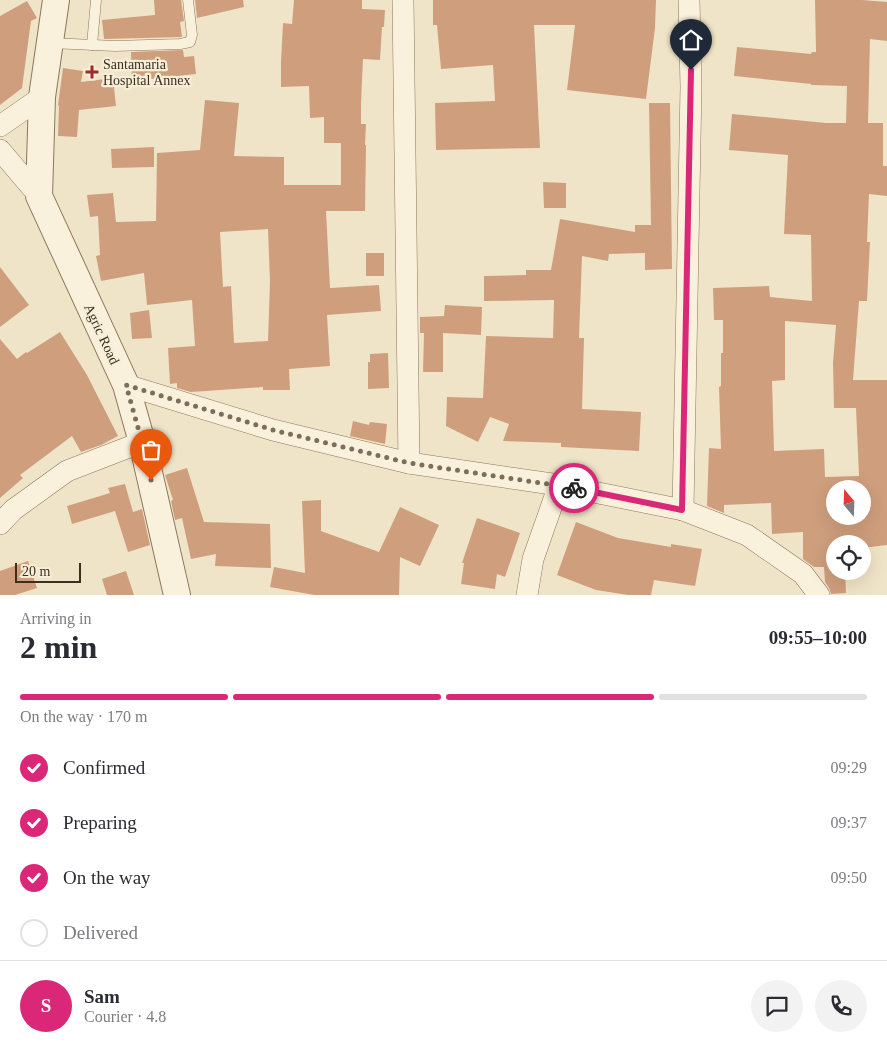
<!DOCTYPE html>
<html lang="en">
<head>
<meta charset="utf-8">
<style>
  :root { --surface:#fff; --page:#f2f2f3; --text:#2b2b33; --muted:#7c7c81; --line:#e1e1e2; --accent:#db2777 }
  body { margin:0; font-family:Georgia,serif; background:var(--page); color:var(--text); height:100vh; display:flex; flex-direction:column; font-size:19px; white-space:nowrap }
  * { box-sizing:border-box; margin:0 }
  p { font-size:16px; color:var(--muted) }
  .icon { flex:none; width:28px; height:28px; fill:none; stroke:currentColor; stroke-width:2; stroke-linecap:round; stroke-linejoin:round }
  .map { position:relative; height:595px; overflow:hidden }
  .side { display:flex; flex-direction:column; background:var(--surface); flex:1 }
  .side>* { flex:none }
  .needle { width:32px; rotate:341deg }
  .controls { position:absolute; left:826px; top:480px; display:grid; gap:10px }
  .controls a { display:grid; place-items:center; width:45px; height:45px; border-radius:50%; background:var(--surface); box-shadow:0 5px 20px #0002; font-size:25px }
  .scale { position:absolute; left:15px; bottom:12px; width:66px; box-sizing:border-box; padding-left:5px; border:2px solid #3d2e20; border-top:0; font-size:14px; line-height:18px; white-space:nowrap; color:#3d2e20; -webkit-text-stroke:4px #f7eed8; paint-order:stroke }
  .pin { position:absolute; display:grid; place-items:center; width:42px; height:42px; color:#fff; margin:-51px -21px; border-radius:50% 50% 50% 0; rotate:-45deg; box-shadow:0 0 5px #0007 }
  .pin .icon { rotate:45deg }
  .courier { position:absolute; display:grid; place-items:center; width:50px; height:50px; margin:-25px; border:4px solid #db2777; border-radius:50%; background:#fff; color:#222; box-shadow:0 1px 6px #0007 }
  .overview em { font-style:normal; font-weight:700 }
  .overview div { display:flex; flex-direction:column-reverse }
  .overview { display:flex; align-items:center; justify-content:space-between; height:85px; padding:0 20px }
  h1 { font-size:32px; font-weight:700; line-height:38px }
  .bar { display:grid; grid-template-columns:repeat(4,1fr); gap:8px 5px; align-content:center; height:60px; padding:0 20px }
  .bar i { height:6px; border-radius:4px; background:var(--line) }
  .bar .current { background:var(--accent) }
  .bar p { grid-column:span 4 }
  .line { display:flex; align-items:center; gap:12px; padding:0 20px; border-top:1px solid var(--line) }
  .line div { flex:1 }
  .round { display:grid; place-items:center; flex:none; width:52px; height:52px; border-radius:26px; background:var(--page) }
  ol { padding:0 20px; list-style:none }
  li { display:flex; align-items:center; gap:15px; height:55px }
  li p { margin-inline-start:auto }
  li .icon { padding:5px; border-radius:50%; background:var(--accent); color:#fff; stroke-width:4 }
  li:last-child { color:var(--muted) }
  li i { width:28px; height:28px; border:2px solid var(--line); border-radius:50% }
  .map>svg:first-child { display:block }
  .building { fill:#cf9f7d; fill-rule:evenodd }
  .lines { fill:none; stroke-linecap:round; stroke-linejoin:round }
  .service-casing { stroke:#8d765c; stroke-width:11 }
  .minor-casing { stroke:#8d765c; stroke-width:22 }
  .tertiary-casing { stroke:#8d765c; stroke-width:28 }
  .service { stroke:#faf1dc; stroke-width:10 }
  .minor { stroke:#faf1dc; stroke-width:21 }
  .tertiary { stroke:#faf1dc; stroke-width:26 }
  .done { stroke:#7c6e5b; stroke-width:5; stroke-dasharray:0 9 }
  .route { stroke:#db2777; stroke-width:6 }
  .poi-dot { fill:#9e2a2b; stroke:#f7eed8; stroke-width:2 }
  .labels { text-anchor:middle; stroke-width:4.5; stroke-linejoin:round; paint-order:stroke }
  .poi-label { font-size:14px; fill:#3d2e20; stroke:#f7eed8; text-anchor:start }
  .street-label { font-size:14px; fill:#3d2e20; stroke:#f7eed8 }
</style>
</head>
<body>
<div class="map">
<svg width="887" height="595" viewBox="0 0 887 595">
  <rect width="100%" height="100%" fill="#f0e4c8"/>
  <g class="building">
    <polygon points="154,0 181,0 184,21 180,22 182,37 104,39 102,20 155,15"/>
    <polygon points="195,0 243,0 244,7 197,18"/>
    <path d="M294,0H362V9L385,10L384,27H382L380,60L363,59L361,104V124H366L365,145H366L365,211H326L330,288L379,285L381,311L327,315L330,366L289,369L290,390H263V387L191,392L177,388V383L170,384L168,348L195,346L192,300L147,305L144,273L101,281L96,256L100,255L98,216L90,217L87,195L113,193L116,222L156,221L157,153L200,150L205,100L239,103L234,156L284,157V185H341V143H324V117L310,118L309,86L281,87V62L283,23L292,24ZM268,229L270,282L268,341L234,343L231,286L223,287L220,232Z"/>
    <polygon points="433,0 656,0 655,28 646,99 567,90 575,25 534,25 540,148 436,150 435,103 495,101 493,65 441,69 437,25 433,25"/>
    <path d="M815,0H862L887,2V41L870,39L868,123H883V166H887V196L869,194L867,242H870L867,301H859L853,380H887V545L862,548V544H835V571H845L846,593L831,594L829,588L825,582L824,567H814L803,559V532L772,534L771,503L724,505V513L707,506L709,448L721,449L719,387L721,386V353H723V320H714L713,288L769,286L770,297L812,301L811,235L784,234L788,155L729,150L732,114L826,123H846L847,86L811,85V84L734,76L737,47L811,54L812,52H816ZM785,321L836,325L833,363L834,408H856L859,476L825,477L824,449L774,451L772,381L785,380ZM835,489H862V516H835Z"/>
    <polygon points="27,1 37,18 31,21 22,88 0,105 0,16"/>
    <polygon points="183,50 184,57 194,56 196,74 151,79 151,81 132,82 131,52"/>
    <polygon points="63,68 83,71 81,82 113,78 116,106 79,110 77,137 58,136 59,106 58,105"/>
    <polygon points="649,103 670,103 672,269 645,270 645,253 609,254 608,261 582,256 579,338 584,338 582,409 641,412 639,451 561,447 561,443 503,441 509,424 490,417 478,442 446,426 447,397 483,398 486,336 553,338 554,300 484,301 484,276 526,275 526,270 551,270 560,219 635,232 635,225 651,225"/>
    <polygon points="154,147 154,167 112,168 111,149"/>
    <polygon points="543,182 566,183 566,208 544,208"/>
    <rect x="366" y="253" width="18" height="23"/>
    <polygon points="0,267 29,305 0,327"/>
    <polygon points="445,305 482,307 481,335 443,333 443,372 423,372 424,333 420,333 420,317 444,316"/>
    <polygon points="149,310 152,338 132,339 130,313"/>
    <polygon points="60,332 87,375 118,436 101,445 81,452 72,436 20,475 23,478 0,498 0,339 17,359 26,352 27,353"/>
    <polygon points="388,353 389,388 368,389 368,362 370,362 370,354"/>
    <polygon points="353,421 369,425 370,422 387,424 385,444 350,436"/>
    <polygon points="187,468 204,522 270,524 271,568 215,566 216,554 191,559 182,518 175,520 171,501 173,500 165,475"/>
    <polygon points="125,484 133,512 142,509 150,545 128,552 115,511 72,524 67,506 110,493 108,488"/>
    <polygon points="321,500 321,531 379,552 400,507 439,525 420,566 400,557 399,595 314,595 270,587 274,567 305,573 302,501"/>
    <polygon points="477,518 520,533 505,577 497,574 495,589 461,584 464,563 462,563"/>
    <polygon points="576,522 618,538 671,547 671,544 702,549 695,586 654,580 651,595 628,595 596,590 557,575"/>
    <polygon points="28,561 37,588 15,595 0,595 0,571"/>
    <polygon points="126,571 134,595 107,595 102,579"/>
  </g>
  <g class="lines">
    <g class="service-casing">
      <g id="service">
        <polyline points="51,43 115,46 180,44 190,42 192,35 188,0"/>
        <polyline points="92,45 96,0"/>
      </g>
    </g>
    <g class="minor-casing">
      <g id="minor">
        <polyline points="403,0 409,463"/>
        <polyline points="0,126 42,97"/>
        <polyline points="0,150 39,196"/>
        <polyline points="126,385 273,430 409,463 559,485 683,510 747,535 803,574 819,595"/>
        <polyline points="683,510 691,87 689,0"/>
        <polyline points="0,524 13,510 67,471 142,442"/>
        <polyline points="527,595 533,559 559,485"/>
      </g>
    </g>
    <g class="tertiary-casing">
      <polyline id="tertiary" points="56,0 42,97 39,196 126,385 142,442 177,595"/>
    </g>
    <use href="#service" class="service"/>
    <use href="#minor" class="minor"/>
    <use href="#tertiary" class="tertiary"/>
  </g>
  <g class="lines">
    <polyline class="done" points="151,480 142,442 126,385 273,430 409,463 574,488"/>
    <polyline class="route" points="574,488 682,510 691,70"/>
  </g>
  <path class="poi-dot" d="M89.5 64.5h5v5h5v5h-5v5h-5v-5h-5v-5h5z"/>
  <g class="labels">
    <g class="poi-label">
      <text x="103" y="69">Santamaria<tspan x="103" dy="16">Hospital Annex</tspan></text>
    </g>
    <g class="street-label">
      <text transform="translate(102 334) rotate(65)" y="5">Agric Road</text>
    </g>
  </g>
</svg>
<div class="controls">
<a><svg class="needle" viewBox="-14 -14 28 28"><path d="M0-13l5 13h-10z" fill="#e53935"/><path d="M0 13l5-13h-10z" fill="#7c7c81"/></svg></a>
<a><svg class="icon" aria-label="locate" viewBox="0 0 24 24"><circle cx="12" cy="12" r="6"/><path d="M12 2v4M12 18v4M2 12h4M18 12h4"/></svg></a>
</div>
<div class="scale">20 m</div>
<div class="pin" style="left:151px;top:480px;background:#ea580c"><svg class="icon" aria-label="bag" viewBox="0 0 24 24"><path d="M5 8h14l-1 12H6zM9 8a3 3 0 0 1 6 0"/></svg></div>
<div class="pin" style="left:691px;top:70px;background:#1f2937"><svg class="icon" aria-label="home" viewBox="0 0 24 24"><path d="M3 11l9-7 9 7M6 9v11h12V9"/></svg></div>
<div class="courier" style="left:574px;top:488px"><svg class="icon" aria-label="bike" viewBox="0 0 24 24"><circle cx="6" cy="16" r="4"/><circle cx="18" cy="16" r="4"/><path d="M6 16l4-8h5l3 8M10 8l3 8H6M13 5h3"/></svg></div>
</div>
<section class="side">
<div class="overview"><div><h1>2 min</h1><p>Arriving in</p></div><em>09:55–10:00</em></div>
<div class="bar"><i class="current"></i><i class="current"></i><i class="current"></i><i></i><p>On the way · 170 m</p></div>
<ol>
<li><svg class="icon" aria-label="check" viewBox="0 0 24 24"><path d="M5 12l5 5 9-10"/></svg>Confirmed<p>09:29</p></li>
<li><svg class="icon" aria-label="check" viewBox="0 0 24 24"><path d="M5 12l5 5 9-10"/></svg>Preparing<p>09:37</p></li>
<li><svg class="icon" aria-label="check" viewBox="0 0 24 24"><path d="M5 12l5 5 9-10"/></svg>On the way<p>09:50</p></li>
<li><i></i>Delivered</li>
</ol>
<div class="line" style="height:90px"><b class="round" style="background:var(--accent);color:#fff">S</b><div><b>Sam</b><p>Courier · 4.8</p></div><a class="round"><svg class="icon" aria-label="chat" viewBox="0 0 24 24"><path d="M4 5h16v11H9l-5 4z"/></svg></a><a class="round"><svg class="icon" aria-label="phone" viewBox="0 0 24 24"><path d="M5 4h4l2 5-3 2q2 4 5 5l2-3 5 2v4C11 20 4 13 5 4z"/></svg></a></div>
</section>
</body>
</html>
